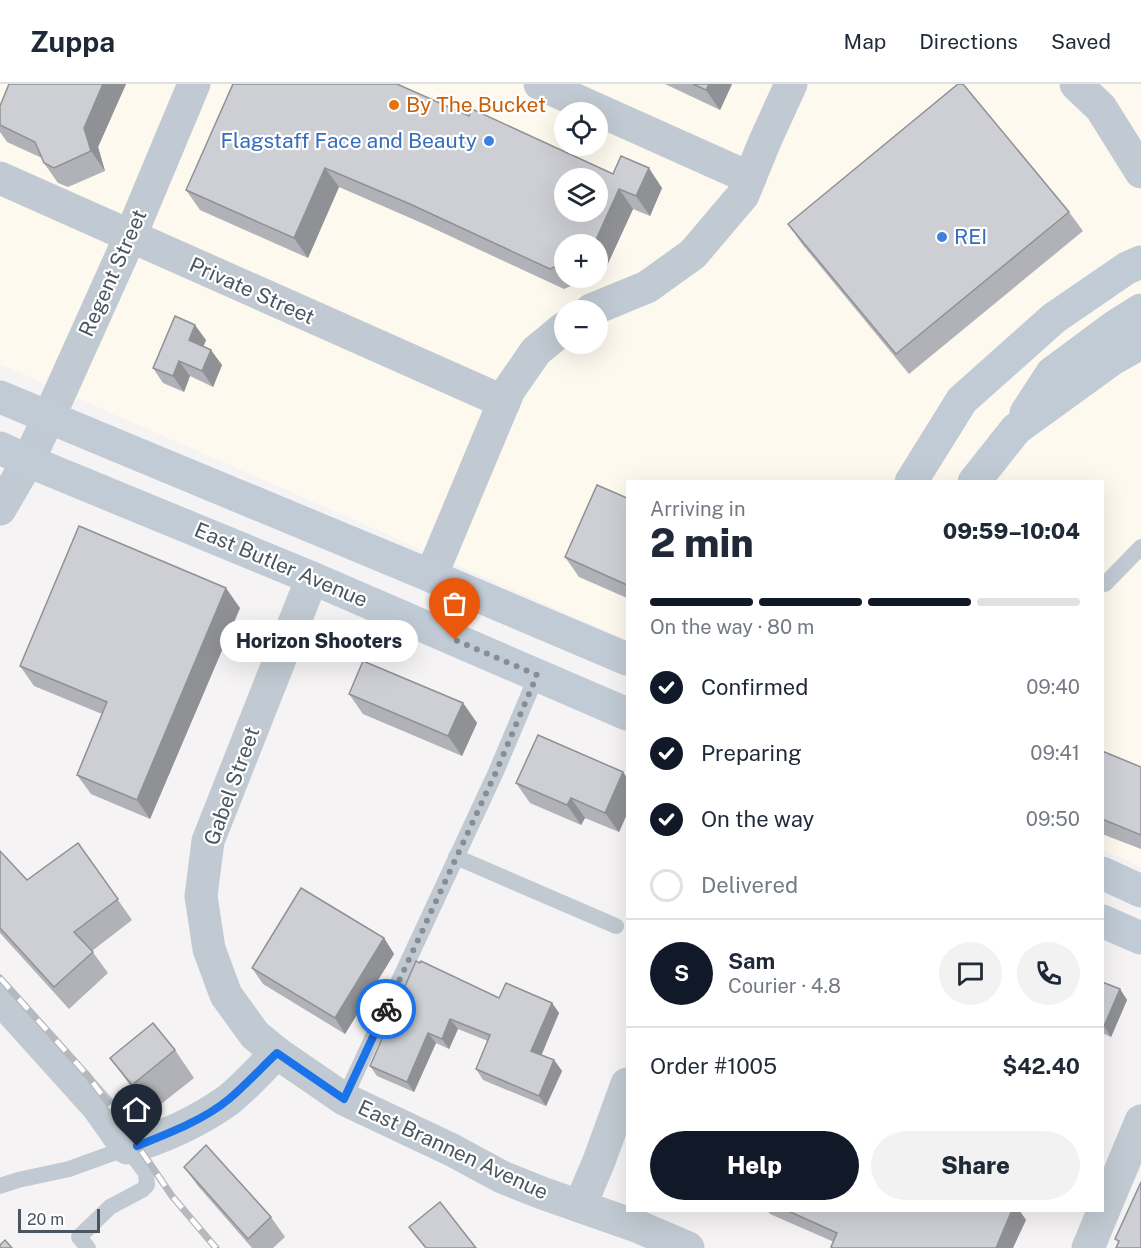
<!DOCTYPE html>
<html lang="en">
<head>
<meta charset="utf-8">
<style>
  :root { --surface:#fff; --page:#f2f2f3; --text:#1f2937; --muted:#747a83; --line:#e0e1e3; --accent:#111827 }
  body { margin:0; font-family:"Public Sans",sans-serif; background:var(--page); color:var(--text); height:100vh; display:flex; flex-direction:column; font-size:22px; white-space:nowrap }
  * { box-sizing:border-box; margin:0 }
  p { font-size:20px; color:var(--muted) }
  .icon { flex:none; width:33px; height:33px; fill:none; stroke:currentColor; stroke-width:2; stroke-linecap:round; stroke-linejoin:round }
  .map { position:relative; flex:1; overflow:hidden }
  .side { position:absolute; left:626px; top:396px; width:478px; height:732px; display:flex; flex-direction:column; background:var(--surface); border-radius:0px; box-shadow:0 6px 24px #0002 }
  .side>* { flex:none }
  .fabs { position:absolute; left:554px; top:18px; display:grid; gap:12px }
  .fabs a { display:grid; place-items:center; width:54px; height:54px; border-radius:50%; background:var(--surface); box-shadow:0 6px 24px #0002; font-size:30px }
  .scale { position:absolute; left:18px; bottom:15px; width:82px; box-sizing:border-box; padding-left:6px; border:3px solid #4a5661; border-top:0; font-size:16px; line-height:21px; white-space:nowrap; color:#4a5661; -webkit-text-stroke:4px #fff; paint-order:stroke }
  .pin { position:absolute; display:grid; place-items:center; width:51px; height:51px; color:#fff; margin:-62px -26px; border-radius:50% 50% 50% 0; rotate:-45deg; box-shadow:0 0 6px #0007 }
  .pin .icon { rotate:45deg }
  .courier { position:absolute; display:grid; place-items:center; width:60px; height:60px; margin:-30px; border:4px solid #1a73e8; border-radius:50%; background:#fff; color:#222; box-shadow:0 2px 8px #0007 }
  .bubble { position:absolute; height:42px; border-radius:21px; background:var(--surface); box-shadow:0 6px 24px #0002; font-size:20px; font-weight:800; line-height:42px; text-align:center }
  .summary em { font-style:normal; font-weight:800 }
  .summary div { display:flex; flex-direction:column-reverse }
  .summary { display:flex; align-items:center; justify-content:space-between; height:102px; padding:0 24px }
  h1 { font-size:39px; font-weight:800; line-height:45px }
  .bar { display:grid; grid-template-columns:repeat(4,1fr); gap:9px 6px; align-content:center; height:72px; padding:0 24px }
  .bar i { height:8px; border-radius:4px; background:var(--line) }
  .bar .current { background:var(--accent) }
  .bar p { grid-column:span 4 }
  .line { display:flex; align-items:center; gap:15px; padding:0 24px; border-top:2px solid var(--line) }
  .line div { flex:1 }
  .round { display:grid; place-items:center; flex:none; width:63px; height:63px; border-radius:32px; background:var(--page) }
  ol { padding:0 24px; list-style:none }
  li { display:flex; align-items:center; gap:18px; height:66px }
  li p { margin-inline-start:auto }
  li .icon { padding:6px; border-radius:50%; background:var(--accent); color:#fff; stroke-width:4 }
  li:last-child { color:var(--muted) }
  li i { width:33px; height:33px; border:3px solid var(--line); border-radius:50% }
  .primary-button { display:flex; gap:12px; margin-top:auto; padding:12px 24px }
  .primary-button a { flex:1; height:69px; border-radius:36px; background:var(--accent); color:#fff; font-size:24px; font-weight:800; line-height:69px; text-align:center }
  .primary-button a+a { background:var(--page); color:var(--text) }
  header { display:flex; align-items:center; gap:36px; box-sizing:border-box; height:84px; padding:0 30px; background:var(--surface); border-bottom:2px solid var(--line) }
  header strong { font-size:28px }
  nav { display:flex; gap:33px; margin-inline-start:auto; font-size:21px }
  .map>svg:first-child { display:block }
  .commercial { fill:#fdf9ef; fill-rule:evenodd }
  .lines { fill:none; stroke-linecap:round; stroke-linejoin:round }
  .lane { stroke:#c1cad2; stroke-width:16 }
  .street { stroke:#c1cad2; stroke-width:33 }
  .secondary { stroke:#c1cbd6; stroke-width:33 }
  .rail-casing { stroke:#b5b8bd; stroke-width:7 }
  .rail { stroke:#fff; stroke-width:4.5; stroke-dasharray:14; stroke-linecap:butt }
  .wall { fill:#b0b2b7 }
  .shaded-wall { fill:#909195 }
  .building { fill:#cdcfd5; stroke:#909195; stroke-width:1.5; fill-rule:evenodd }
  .done { stroke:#868d94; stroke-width:6; stroke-dasharray:0 10.8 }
  .route { stroke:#1a73e8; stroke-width:8 }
  .food-dot { fill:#e8710a; stroke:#fff; stroke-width:2 }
  .shop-dot { fill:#3f7fe0; stroke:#fff; stroke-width:2 }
  .labels { text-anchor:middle; stroke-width:4.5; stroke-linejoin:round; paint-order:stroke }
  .food-label { font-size:21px; fill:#c56008; stroke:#fff; text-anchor:start }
  .shop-label { font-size:21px; fill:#366cbe; stroke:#fff; text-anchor:end }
  .street-label { font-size:21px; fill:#4a5661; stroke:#fff }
</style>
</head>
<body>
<header>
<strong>Zuppa</strong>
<nav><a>Map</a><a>Directions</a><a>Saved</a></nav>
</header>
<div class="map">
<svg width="1141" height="1164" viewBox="0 0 1141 1164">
  <rect width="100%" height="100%" fill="#f5f3f3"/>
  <path class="commercial" d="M0,0H1141V783L1103,766L1102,398H627V556L0,280ZM564,28H597V62H564ZM564,94H597V128H564ZM564,160H597V194H564ZM564,226H597V260H564Z"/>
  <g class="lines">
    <g class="lane">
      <polyline points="1105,500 1141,463"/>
      <polyline points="456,773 616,842"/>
      <polyline points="344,1015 496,688 537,591"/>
      <polyline points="0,1102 18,1096 69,1085 127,1064 146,1089 147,1101 142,1106 110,1123 79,1153 88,1164"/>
    </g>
    <g class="street">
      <polyline points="540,0 750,94"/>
      <polyline points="1076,0 1101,24 1141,88"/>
      <polyline points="0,94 504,318"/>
      <polyline points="591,226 647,203 693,170 743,111 765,57 791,0"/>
      <polyline points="0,425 28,377 49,333 130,153 194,0"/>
      <polyline points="431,492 509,306 536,267 564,244"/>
      <polyline points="312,494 208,757 201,812 209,865 226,911 255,951 277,969 344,1015 452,1066 502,1093 542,1109 639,1143 688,1164"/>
      <path d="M0,914L98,1023L127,1064C162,1054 197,1038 227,1017C243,1005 262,983 277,969"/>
      <polyline points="580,1122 599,1077 627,1000"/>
      <polyline points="1088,1164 1141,1037"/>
    </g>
    <g class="secondary">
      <polyline points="0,313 431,492 627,575"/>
      <polyline points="1026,329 1052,289 1114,243 1141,226"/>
      <polyline points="0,364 28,377 312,494 627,630"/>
      <polyline points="911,398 962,316 1054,234 1127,184 1141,178"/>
      <polyline points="974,398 1016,345 1114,274 1141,259"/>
      <polyline points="1102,789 1141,807"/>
      <polyline points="1102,837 1141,854"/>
    </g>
    <g class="rail-casing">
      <polyline id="rail" points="0,894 88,992 114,1027 172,1112 216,1164"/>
    </g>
    <use href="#rail" class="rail"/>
  </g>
  <g class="wall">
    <polygon points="9,0 126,0 98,63 105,87 68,103 58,99 44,79 42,74 7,58 0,48 0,22"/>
    <polygon points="665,0 732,0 720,26"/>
    <polygon points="469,32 613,90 662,104 650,132 633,125 605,186 597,190 597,160 564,160 564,194 589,194 564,205 424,140 339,103 308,174 200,126 186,106"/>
    <polygon points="1069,128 1083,147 909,290 802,160 788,140"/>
    <polygon points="206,256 203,262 222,281 213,303 190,292 184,308 163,299 153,284"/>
    <polygon points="627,414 627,514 579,493 565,473"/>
    <polygon points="240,524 150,735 91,710 77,691 102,630 34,602 20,582"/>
    <polygon points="349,610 463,619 477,639 462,672 363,630"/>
    <polygon points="1102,667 1141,683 1141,765 1102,750"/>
    <polygon points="623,688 627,694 627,730 619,748 585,734 581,741 530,719 516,699"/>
    <polygon points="78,759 132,836 92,867 108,889 69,925 0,849 0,767 27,796"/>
    <polygon points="384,854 394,870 345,950 263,900 252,884"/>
    <polygon points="416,877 499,914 552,919 559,929 541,971 554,976 562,987 546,1022 483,996 476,985 488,957 458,945 449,965 436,959 414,1008 377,992 370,982"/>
    <polygon points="1102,898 1120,905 1127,916 1111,953 1102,949"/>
    <polygon points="175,966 194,994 151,1028 130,1001 110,974"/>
    <polygon points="184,1083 271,1133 285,1153 273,1164 252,1164 198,1102"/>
    <polygon points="767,1126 1019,1126 1026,1136 834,1158 770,1130"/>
  </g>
  <g class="shaded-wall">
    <polygon points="103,0 126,0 98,63 105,87 91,67 84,44"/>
    <polygon points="709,0 732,0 720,26 706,6"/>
    <polygon points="325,84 339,103 308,174 294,154"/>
    <polygon points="649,84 662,104 650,132 636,112"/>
    <polygon points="619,105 633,125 605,186 597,175 597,160 594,160"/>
    <polygon points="195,241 206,256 200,271 189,256"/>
    <polygon points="211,266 222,281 213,303 202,287"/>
    <polygon points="179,277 190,292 184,308 173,292"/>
    <polygon points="226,504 240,524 150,735 137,716"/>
    <polygon points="463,619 477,639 462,672 448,652"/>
    <polygon points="623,688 627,694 627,730 619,748 605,729"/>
    <polygon points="571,714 585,734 581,741 567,721"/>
    <polygon points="384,854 394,870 345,950 335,934"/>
    <polygon points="1120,905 1127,916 1111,953 1104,942"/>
    <polygon points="552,919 559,929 539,977 531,967"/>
    <polygon points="450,935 458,945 449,965 442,955"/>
    <polygon points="428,949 436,959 414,1008 407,998"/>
    <polygon points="554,976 562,987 546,1022 539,1012"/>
    <polygon points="1012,1126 1019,1126 1026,1136 1013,1164 996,1164"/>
  </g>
  <g class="building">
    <polygon points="9,0 103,0 84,44 91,67 54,84 44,79 35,58 0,41 0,22"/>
    <path d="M233,0H397L469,32L472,25L613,90L621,72L649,84L636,112L619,105L594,160H564V179L550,185L410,120L325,84L294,154L186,106ZM564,94H597V128H564Z"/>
    <polygon points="693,0 709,0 706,6"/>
    <polygon points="958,0 963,0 1069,128 896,270 788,140"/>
    <polygon points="175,232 195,241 189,256 211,266 202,287 179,277 173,292 153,284"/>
    <polygon points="597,401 627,414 627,501 565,473"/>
    <polygon points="79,442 226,504 137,716 77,691 107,618 20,582"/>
    <polygon points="363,577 463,619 448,652 349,610"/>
    <polygon points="538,651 623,688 605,729 571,714 567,721 516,699"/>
    <polygon points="1102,667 1141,683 1141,751 1102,735"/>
    <polygon points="78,759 118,815 74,848 93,868 54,903 0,844 0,767 27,796"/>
    <polygon points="301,804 384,854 335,934 252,884"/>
    <polygon points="416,877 420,879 421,877 499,914 506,899 552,919 531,967 554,976 539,1012 476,985 490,951 450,935 442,955 428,949 407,998 370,982"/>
    <polygon points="1102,898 1120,905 1104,942 1102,942"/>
    <polygon points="153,939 175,966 132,1001 110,974"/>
    <polygon points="206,1061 271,1133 248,1155 184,1083"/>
    <polygon points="1141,1098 1141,1164 1116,1164 1119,1157 1115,1155"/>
    <polygon points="440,1118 476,1164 426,1164 409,1143"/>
    <polygon points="786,1126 1012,1126 996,1164 833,1164 831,1163 837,1149"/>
    <polygon points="5,1156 12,1164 0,1164 0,1161"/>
  </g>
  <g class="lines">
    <polyline class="done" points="386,925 496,688 537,591 455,556"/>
    <path class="route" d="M137,1062C167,1050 204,1036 229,1015C246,1001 261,984 277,969L344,1015L386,925"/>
  </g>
  <circle class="food-dot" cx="394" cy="21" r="6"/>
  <g class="shop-dot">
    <circle cx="489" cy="57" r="6"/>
    <circle cx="942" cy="153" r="6"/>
  </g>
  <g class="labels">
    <g class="food-label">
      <text x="406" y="28">By The Bucket</text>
    </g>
    <g class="shop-label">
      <text x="477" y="64">Flagstaff Face and Beauty</text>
      <text x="954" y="160" text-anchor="start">REI</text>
    </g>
    <g class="street-label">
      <text transform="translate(113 189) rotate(-66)" y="7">Regent Street</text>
      <text transform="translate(252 207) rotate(24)" y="7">Private Street</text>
      <text transform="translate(281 481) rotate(23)" y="7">East Butler Avenue</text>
      <text transform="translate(232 702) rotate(-70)" y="7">Gabel Street</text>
      <text transform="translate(453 1066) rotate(25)" y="7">East Brannen Avenue</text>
    </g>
  </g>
</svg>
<div class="fabs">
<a><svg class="icon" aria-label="locate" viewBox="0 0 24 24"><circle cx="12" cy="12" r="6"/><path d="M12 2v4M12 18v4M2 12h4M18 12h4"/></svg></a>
<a><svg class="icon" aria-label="layers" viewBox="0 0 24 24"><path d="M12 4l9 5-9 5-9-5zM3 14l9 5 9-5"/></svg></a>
<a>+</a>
<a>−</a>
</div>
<div class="scale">20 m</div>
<div class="pin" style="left:455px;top:556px;background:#ea580c"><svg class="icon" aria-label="bag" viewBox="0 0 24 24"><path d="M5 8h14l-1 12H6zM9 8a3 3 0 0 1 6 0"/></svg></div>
<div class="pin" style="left:137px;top:1062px;background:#1f2937"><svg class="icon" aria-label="home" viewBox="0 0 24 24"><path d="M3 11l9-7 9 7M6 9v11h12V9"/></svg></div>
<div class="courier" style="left:386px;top:925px"><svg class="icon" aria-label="bike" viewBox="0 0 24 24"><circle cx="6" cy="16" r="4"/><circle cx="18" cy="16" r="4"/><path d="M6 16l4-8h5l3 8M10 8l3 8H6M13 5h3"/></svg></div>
<div class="bubble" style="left:220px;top:536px;width:198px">Horizon Shooters</div>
<section class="side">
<div class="summary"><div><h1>2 min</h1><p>Arriving in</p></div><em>09:59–10:04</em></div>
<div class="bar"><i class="current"></i><i class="current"></i><i class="current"></i><i></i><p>On the way · 80 m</p></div>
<ol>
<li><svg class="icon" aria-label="check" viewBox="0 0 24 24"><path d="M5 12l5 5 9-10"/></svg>Confirmed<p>09:40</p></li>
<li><svg class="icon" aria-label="check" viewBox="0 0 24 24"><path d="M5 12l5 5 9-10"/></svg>Preparing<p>09:41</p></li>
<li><svg class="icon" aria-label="check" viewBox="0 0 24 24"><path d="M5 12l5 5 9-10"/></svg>On the way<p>09:50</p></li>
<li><i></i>Delivered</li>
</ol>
<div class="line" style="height:108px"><b class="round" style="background:var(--accent);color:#fff">S</b><div><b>Sam</b><p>Courier · 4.8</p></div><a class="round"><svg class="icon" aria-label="chat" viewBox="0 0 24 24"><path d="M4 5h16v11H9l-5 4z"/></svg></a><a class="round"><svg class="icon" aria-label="phone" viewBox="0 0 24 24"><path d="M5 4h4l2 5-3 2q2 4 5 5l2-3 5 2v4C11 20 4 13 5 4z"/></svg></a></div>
<div class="line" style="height:78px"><div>Order #1005</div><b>$42.40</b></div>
<div class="primary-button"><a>Help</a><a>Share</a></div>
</section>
</div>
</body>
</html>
